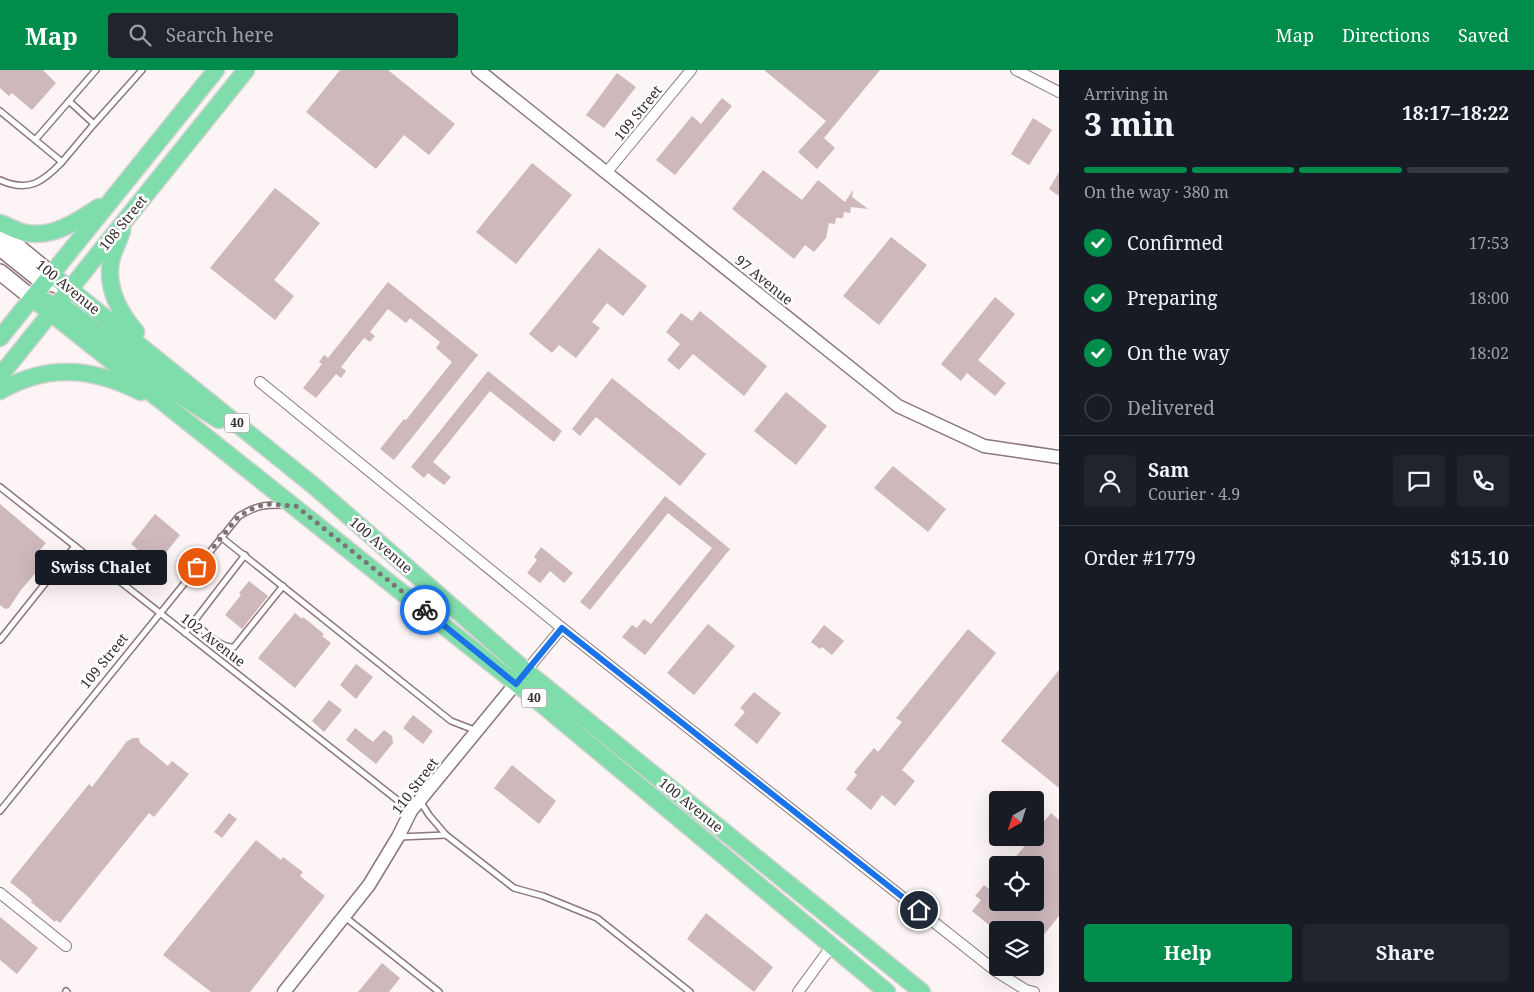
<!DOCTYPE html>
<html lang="en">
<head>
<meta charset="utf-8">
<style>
  :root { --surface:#171b24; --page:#20242c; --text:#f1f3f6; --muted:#9ea1a6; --line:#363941; --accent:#008d4c }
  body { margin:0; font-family:"Noto Serif",serif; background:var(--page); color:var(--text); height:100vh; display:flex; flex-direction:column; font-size:19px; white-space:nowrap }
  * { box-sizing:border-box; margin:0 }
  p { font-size:16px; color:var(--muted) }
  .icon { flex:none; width:28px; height:28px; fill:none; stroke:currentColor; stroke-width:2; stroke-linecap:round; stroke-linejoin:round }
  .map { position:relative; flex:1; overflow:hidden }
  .side { display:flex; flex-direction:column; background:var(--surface); width:475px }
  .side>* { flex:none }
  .needle { width:32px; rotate:219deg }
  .controls { position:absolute; left:989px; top:721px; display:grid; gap:10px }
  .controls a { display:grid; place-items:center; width:55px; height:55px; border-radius:5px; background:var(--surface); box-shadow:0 5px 20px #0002; font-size:25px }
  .pin { position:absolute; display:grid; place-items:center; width:42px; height:42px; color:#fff; margin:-21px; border:2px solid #fff; border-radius:50%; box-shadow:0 1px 5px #0007 }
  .courier { position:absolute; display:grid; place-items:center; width:50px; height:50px; margin:-25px; border:4px solid #1a73e8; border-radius:50%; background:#fff; color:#222; box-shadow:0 1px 6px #0007 }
  .bubble { position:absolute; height:35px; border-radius:5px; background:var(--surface); box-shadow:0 5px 20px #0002; font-size:16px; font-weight:700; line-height:35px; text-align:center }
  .summary em { font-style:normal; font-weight:700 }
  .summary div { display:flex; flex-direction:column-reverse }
  .summary { display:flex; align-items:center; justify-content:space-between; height:85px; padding:0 25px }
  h1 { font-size:32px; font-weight:700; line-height:38px }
  .bar { display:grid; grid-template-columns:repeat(4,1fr); gap:8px 5px; align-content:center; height:60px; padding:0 25px }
  .bar i { height:6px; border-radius:4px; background:var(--line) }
  .bar .current { background:var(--accent) }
  .bar p { grid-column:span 4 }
  .line { display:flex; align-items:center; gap:12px; padding:0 25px; border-top:1px solid var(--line) }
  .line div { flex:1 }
  .round { display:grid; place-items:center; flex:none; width:52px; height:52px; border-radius:5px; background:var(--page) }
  ol { padding:0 25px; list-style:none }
  li { display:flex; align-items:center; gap:15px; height:55px }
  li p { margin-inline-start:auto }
  li .icon { padding:5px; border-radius:50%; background:var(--accent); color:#fff; stroke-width:4 }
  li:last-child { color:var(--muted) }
  li i { width:28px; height:28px; border:2px solid var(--line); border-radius:50% }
  .cta { display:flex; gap:10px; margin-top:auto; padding:10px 25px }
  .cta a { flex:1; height:58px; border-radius:5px; background:var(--accent); color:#fff; font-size:20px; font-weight:700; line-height:58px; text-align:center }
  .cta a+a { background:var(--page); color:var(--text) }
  header { display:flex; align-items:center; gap:30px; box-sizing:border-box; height:70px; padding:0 25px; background:var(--accent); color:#fff }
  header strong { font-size:24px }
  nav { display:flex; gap:28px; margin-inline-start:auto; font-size:18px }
  .search { width:350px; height:45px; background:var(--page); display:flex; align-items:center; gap:12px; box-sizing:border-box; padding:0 18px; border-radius:5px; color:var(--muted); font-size:19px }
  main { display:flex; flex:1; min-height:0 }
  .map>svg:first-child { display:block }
  .building { fill:#ceb8bc }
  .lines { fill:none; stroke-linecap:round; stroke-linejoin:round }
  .service-casing { stroke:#8c777a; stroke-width:8 }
  .minor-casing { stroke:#8c777a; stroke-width:12 }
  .tertiary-casing { stroke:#8c777a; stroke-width:15 }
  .secondary-casing { stroke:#8c777a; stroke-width:18 }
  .primary-casing { stroke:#d3d1d1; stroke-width:19 }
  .service { stroke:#fff; stroke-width:5 }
  .minor { stroke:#fff; stroke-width:10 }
  .tertiary { stroke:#fff; stroke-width:12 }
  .secondary { stroke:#fff; stroke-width:15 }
  .primary { stroke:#7eddaa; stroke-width:16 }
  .done { stroke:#7b7374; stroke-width:5; stroke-dasharray:0 9 }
  .route { stroke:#1a73e8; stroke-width:6 }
  .labels { text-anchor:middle; stroke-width:5; stroke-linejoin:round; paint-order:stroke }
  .shield { fill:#fff; stroke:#726c6d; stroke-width:1 }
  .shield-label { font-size:12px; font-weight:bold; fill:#352d2e }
  .street-label { font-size:14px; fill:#352d2e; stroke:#fff }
</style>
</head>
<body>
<header>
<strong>Map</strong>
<div class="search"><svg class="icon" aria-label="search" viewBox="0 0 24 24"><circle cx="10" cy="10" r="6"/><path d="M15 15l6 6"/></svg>Search here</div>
<nav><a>Map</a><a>Directions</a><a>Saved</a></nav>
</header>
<main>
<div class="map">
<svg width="1059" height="922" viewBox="0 0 1059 922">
  <rect width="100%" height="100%" fill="#fdf4f5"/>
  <g class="building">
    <polygon points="0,0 43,0 56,13 32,40 12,23 9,26 0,18"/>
    <polygon points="340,0 388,0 455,54 429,85 404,65 376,99 306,42"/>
    <polygon points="764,0 880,0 824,68 835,78 817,99 798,82 826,51"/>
    <polygon points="617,3 636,17 604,58 586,45"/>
    <polygon points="722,28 732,36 675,105 656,90 692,46 701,54"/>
    <polygon points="1033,48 1052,60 1029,95 1011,84"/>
    <polygon points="532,93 572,125 516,194 476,162"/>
    <polygon points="763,100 802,130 818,110 845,132 853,120 852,127 868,139 851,137 850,143 844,142 843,148 836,148 835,154 829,153 826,168 814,182 805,175 794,189 732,139"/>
    <polygon points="1059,102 1059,126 1049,119"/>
    <polygon points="275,118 320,153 274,210 294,226 275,250 210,198"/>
    <polygon points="891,167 927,195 879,255 843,226"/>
    <polygon points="599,178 647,216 623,246 607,233 592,252 600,258 576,288 559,275 552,283 529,264"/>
    <polygon points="388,212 478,285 394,390 380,379 404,349 406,350 452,292 436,278 440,272 410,248 406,253 388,239 370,262 375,266 370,272 364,268 341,297 346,301 341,308 336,304 316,328 303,318 322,294 319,292 324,285 328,288"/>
    <polygon points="995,227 1015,244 978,290 1006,313 995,326 967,303 961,311 941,294"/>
    <polygon points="700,241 767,296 744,326 693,284 679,300 667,290 680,274 666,262 681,243 692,251"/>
    <polygon points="488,301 562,361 554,372 490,321 433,392 451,407 444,415 428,403 424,408 411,397"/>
    <polygon points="612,308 706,384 680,416 596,347 580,366 572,359"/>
    <polygon points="786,322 827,356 796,395 754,361"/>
    <polygon points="893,396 946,439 928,462 874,418"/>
    <polygon points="665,426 730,479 645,585 622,567 632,555 637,558 644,549 651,554 712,478 668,443 590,540 580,532"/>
    <polygon points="0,434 46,473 40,480 49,487 21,520 9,538 5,539 0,535"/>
    <polygon points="155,444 180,465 156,495 131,474"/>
    <polygon points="541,477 573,503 564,513 550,501 540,513 527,503 537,490 534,487"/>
    <polygon points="249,511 268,526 242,559 225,545 241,525 239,523"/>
    <polygon points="295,543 302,549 303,547 324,564 322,566 331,573 295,618 258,588"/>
    <polygon points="708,554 735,576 694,625 667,603"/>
    <polygon points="824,555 844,571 832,585 822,577 820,579 811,572"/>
    <polygon points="968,559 996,583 902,700 915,711 895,736 882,725 871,740 846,719 857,705 854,702 874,678 878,682 902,652 896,648"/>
    <polygon points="356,594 373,607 356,629 340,615"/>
    <polygon points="1059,600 1059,718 1001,671"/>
    <polygon points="754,622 781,643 757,674 734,655 745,642 740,638"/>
    <polygon points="329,630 342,640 324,662 312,651"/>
    <polygon points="413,645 433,661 423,674 403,658"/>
    <polygon points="355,658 373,672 384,660 392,666 393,673 376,694 346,670"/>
    <polygon points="133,668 139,668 140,673 168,696 172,691 189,704 154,747 149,743 60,853 56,850 55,852 31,832 32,830 10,812 89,714 92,717 125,674 126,672"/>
    <polygon points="512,695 556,731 539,754 494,718"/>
    <polygon points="229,743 237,749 222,768 214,762"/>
    <polygon points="1051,743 1059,750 1059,846 1035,876 1035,860 995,860 972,841 981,830 975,826 984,815 989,819 998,809 998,832 1035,832 1035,795 1009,795 1031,768 1035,768 1035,763"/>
    <polygon points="256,770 281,790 283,787 303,802 300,806 325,826 250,922 211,922 163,885"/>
    <polygon points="706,843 773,897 754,922 687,869"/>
    <polygon points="0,847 38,878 17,904 0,890"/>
    <polygon points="382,893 400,908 389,922 358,922"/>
  </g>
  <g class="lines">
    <g class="service-casing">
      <g id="service">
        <polyline points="69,31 94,54 142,0"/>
        <path d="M0,41L62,92C43,112 28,123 0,110"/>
        <polyline points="36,69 96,0"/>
        <polyline points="62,92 94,54"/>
        <polyline points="0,417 410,740"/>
        <polyline points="221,467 451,651 477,661"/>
        <path d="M193,552C205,561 219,578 234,577L283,516"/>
        <polyline points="185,563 245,485"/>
        <polyline points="0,570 75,476"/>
        <polyline points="420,731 429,745 446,765 514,818 543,826 597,848 690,922"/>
        <path d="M0,741L239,446C259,435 262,435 284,435"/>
        <polyline points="399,767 446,765"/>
        <polyline points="345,847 439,922"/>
        <polyline points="66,921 67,922"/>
      </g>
    </g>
    <g class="minor-casing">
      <g id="minor">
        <polyline points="1016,0 1059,22"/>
        <polyline points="606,103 691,0"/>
        <polyline points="260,312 562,558 997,902 1026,920 1034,922"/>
        <polyline points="526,601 562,558"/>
        <polyline points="0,823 66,876"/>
        <polyline points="798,922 831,877"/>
      </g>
    </g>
    <g class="tertiary-casing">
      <g id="tertiary">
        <polyline points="478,0 898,336 984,376 1059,387"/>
        <polyline points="284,922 369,815 398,767 411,741 521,607"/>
      </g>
    </g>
    <g class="secondary-casing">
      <g id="secondary">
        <polyline points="0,162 51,204"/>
        <polyline points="0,178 40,210 57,215"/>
        <polyline points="0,202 32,228"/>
      </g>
    </g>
    <g class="primary-casing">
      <g id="primary">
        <path d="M0,153C8,156 17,161 26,163C54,168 77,151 99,137"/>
        <path d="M122,161C119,171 113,181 111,191C106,218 119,242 136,262"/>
        <polyline points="51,204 314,416 526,601 922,922"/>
        <polyline points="32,228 533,627 887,922"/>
        <polyline points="46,232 65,238 184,328 219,350"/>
        <polyline points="0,268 216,0"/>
        <polyline points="0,306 246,0"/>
        <path d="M0,321C48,293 93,298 141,322"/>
      </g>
    </g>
    <use href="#service" class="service"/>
    <use href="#minor" class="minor"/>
    <use href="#tertiary" class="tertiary"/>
    <use href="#secondary" class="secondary"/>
    <use href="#primary" class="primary"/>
  </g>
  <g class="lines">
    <polyline class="done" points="197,497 239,446 254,438 266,434 296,436 425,540"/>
    <polyline class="route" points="425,540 516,614 562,558 919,840"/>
  </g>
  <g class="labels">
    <g class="shield">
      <rect x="224.5" y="343.5" width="25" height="19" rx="4"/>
      <rect x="521.5" y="618.5" width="25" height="19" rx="4"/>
    </g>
    <g class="shield-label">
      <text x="237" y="357">40</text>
      <text x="534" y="632">40</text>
    </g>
    <g class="street-label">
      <text transform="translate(638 43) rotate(-51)" y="5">109 Street</text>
      <text transform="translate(123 153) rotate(-51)" y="5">108 Street</text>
      <text transform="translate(764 210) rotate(39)" y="5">97 Avenue</text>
      <text transform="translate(68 217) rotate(39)" y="5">100 Avenue</text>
      <text transform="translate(381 475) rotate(41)" y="5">100 Avenue</text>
      <text transform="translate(213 570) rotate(38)" y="5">102 Avenue</text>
      <text transform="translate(104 591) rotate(-51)" y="5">109 Street</text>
      <text transform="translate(415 716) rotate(-53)" y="5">110 Street</text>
      <text transform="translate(691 735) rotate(39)" y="5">100 Avenue</text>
    </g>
  </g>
</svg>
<div class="controls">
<a><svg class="needle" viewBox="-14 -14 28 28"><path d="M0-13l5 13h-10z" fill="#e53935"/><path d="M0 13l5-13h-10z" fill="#9ea1a6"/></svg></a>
<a><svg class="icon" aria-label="locate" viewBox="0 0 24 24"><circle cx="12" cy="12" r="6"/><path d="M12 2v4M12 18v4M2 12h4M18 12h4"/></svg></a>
<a><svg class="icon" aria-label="layers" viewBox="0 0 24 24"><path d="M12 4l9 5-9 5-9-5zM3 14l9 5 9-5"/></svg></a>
</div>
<div class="pin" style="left:197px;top:497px;background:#ea580c"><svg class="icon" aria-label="bag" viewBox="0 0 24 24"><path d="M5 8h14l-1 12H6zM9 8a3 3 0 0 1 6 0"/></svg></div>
<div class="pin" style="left:919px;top:840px;background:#1f2937"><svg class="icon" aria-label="home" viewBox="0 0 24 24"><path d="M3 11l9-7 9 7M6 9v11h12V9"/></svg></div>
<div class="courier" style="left:425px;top:540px"><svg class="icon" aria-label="bike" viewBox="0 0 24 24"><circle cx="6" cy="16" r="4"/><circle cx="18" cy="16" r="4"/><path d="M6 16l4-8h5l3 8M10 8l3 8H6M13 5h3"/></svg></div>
<div class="bubble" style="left:35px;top:480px;width:132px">Swiss Chalet</div>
</div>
<section class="side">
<div class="summary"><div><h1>3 min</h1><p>Arriving in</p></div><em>18:17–18:22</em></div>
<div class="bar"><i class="current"></i><i class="current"></i><i class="current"></i><i></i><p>On the way · 380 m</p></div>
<ol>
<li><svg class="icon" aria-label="check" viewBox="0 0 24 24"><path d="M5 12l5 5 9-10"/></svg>Confirmed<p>17:53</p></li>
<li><svg class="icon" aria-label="check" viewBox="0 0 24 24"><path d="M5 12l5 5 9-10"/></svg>Preparing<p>18:00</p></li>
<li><svg class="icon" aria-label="check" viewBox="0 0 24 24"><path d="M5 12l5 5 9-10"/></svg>On the way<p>18:02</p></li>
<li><i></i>Delivered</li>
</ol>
<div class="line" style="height:90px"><a class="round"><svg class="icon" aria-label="person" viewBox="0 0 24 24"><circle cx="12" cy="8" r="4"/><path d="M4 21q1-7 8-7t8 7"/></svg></a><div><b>Sam</b><p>Courier · 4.9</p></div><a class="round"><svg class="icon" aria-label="chat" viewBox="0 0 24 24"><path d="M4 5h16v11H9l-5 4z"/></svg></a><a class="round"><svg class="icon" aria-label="phone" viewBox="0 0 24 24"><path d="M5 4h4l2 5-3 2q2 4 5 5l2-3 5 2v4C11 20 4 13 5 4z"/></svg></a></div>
<div class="line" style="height:65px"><div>Order #1779</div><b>$15.10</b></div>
<div class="cta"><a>Help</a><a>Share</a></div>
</section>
</main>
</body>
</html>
